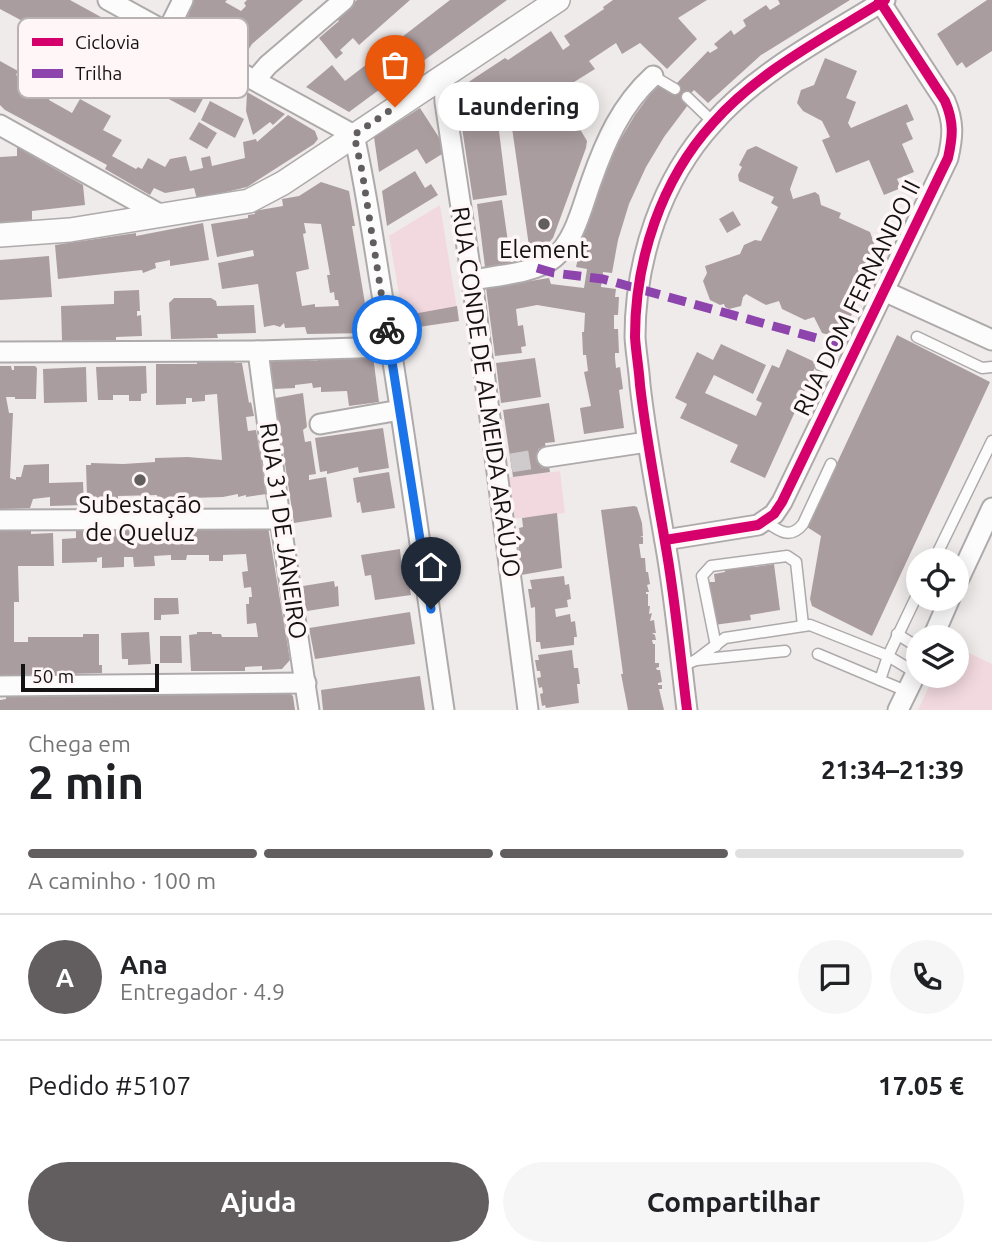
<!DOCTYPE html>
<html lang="pt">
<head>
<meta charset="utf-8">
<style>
  :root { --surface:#fff; --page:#f6f6f6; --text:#202124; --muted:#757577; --line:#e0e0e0; --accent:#625e5f }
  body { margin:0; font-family:Ubuntu,sans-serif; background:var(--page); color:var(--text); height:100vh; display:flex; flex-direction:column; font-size:26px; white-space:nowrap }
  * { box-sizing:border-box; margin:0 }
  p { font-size:23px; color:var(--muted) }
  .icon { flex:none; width:38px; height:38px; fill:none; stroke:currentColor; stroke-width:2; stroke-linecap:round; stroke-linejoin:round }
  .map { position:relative; height:710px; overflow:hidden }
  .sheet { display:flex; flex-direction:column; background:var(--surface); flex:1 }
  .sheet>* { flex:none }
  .tools { position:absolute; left:906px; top:548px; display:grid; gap:14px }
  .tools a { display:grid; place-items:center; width:63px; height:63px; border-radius:50%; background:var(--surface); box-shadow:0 4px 18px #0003; font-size:35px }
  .scale { position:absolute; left:21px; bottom:18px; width:138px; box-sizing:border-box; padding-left:7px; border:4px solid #151213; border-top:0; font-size:19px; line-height:24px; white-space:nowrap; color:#151213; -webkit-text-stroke:5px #fff6f8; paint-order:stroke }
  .pin { position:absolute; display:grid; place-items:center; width:60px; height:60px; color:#fff; margin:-72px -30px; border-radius:50% 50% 50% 0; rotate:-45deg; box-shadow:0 0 7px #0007 }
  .pin .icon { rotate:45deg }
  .courier { position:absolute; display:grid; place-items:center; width:70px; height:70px; margin:-35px; border:5px solid #1a73e8; border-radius:50%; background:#fff; color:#222; box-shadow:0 2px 9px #0007 }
  .bubble { position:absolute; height:49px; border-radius:24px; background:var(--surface); box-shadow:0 4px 18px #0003; font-size:23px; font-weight:700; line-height:49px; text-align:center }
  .overview em { font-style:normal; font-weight:700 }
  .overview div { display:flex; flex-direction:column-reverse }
  .overview { display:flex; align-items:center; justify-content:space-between; height:119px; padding:0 28px }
  h1 { font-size:46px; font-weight:700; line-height:52px }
  .bar { display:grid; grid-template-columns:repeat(4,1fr); gap:10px 7px; align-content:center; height:84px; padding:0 28px }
  .bar i { height:9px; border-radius:5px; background:var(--line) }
  .bar .selected { background:var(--accent) }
  .bar p { grid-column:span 4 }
  .line { display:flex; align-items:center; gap:18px; padding:0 28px; border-top:2px solid var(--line) }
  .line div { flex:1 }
  .round { display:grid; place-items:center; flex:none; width:74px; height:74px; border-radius:37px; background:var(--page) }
  .button { display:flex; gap:14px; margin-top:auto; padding:14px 28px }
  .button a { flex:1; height:80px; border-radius:42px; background:var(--accent); color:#fff; font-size:28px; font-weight:700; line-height:80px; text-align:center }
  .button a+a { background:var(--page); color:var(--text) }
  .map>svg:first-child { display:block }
  .green { fill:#f2d9df }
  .building { fill:#aa9da0; fill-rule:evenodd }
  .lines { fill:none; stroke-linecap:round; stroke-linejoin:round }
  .minor-tunnel { stroke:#cfcacb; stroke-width:19; stroke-dasharray:19 10; stroke-linecap:butt }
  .service-casing { stroke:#aeaaab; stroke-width:13 }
  .minor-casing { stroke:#aeaaab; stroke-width:23 }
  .tertiary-casing { stroke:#aeaaab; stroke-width:26 }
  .service { stroke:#fdfcfc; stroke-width:10 }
  .minor { stroke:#fdfcfc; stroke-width:19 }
  .tertiary { stroke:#fdfcfc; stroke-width:23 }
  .quiet { stroke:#8e44ad; stroke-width:9; stroke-dasharray:18 9; stroke-linecap:butt }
  .cycleway-casing { stroke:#fff6f8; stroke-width:15 }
  .cycleway { stroke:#d6006c; stroke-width:10 }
  .done { stroke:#625e5f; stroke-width:7; stroke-dasharray:0 12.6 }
  .route { stroke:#1a73e8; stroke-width:9 }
  .poi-dot { fill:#625e5f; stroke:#fff6f8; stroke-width:2.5 }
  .labels { text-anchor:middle; stroke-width:7; stroke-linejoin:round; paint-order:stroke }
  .poi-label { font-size:24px; fill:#151213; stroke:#fff6f8 }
  .street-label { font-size:24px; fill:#151213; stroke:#fff6f8 }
  .key { fill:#fff6f8; stroke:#b9b2b3; stroke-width:2 }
  .key-label { font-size:19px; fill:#151213 }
</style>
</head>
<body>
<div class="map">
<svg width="992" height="710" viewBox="0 0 992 710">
  <rect width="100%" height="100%" fill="#f0ebeb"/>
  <g class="green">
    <polygon points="440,205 459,321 405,329 389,236"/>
    <polygon points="560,471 565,513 511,519 505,478"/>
    <polygon points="957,647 992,664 992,710 918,710 933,678 957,682 962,669 957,665"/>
  </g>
  <g class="building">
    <polygon points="0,0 70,0 214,79 195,113 0,9"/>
    <polygon points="193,0 227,0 225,2 241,11 246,6 244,3 247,0 303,0 252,44 247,52 186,19 189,14 186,12"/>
    <polygon points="357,0 410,0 359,45 353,38 340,50 343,53 336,59 319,38 339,21 336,18"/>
    <polygon points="450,0 507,0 393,83 391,81 349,112 306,87 332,65 345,81"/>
    <polygon points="613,0 707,0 678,18 697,39 667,69 640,43 622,54 616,43 589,61 595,69 558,92 587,141 586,148 553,238 544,248 530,253 511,121 521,115 513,103 506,107 500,98 490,104 492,119 462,122 459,92 463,86 476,77 505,58 508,60 551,31 563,50 570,45 564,36 604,9 603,7"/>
    <polygon points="778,0 850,0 761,55 708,103 694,90 684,101 688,105 664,137 646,167 629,204 618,240 612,273 603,272 601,287 616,289 615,297 619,297 618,315 614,315 614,329 618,329 619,353 615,353 615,358 616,368 620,367 623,389 619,390 624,428 584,434 580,408 591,406 584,372 588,371 586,355 583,355 582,332 584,332 585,313 537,305 516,309 518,326 523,325 526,346 521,347 522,353 495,356 486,288 549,278 551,284 584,288 587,269 576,267 585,228 597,187 614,150 635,115 660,81 676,84 708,51 710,53 718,48 714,44 731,30 734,35 746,26 743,20 766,5 770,10 780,4"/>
    <polygon points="987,0 992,0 992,51 966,68 962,62 957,66 937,34"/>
    <polygon points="825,58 857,71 846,98 856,102 848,123 851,128 907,104 914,120 906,123 913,139 902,144 914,172 897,179 901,188 884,195 869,160 836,173 822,140 830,137 822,121 803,111 797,103 801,90 814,85"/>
    <polygon points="0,61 18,71 16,75 21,78 19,83 25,86 27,82 51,96 49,100 72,113 80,99 111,116 103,130 122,140 112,156 136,169 138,167 142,169 148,158 165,167 170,159 186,156 190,171 203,168 201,158 210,156 212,166 245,158 243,142 256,139 257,142 288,115 315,131 318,139 314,144 247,187 197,199 194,188 165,193 154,188 150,195 105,169 107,165 5,110 0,105"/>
    <polygon points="247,92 285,114 273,125 270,122 253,135 246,111"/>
    <polygon points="210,101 244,119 235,138 201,120"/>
    <polygon points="420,108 440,139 442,154 426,164 417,149 379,172 374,137"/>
    <polygon points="199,122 217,133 207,149 189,139"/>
    <polygon points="498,123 507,195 473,200 462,128"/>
    <polygon points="756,146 798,167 790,189 793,199 815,192 819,195 821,205 841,213 839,218 870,232 874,243 864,268 860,269 863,279 853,300 846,302 852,314 840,338 822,333 814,317 805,320 782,309 779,301 766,305 746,294 743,297 741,306 729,309 725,307 724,304 720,305 710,300 703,281 707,273 705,266 740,254 744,245 755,240 761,241 778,207 771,203 774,197 739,181 738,175 742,167 739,165 747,150"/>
    <polygon points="17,147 83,185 85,205 32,211 32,221 0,222 0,157 17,156"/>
    <polygon points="415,171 425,188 431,184 438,195 387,226 382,191"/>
    <path d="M321,182L349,191L355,226H352L370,333L307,334L305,327L285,328L284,323L280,327L274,325L264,327L258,284L222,289L218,263L254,256L253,250L217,257L211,224L248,218V215L255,214L254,211L283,206L282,199L299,196ZM304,223L321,224L330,275H327L330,293L334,292L335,300H338L339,306L315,307V304L302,306L296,272L309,269L303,234L306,233Z"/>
    <polygon points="502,200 511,263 485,267 477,204"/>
    <polygon points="733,211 741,225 727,233 719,219"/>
    <polygon points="203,223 209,260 170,266 170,260 155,263 156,268 143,273 142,270 58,279 55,245 136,233 136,236"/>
    <polygon points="49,256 52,297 0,300 0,260"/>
    <polygon points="139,290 140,311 137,311 137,316 141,315 142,336 116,337 116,340 62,341 61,306 114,304 114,291"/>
    <polygon points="174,298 211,298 216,301 217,306 254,305 256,333 217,334 218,338 171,339 169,303"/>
    <polygon points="457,306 459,321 405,329 402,316"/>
    <polygon points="897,335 990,382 872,636 812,606 810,599 821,536 807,527"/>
    <polygon points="721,344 766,365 753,394 714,375 705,393 756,416 762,403 756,400 772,365 779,368 787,349 817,363 765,478 730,462 738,445 680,418 687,404 675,398 697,352 713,360"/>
    <polygon points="373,356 379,402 349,406 347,391 321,392 321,387 313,388 312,383 295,385 295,388 274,389 269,360 308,358 309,361 317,361 317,358 327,358 327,360"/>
    <polygon points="535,358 541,397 501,403 496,363"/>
    <polygon points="197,361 235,361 235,363 242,363 249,403 251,402 254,416 246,417 248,431 256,430 267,494 246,497 246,495 238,497 238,494 223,497 157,499 157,495 118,496 118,499 94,499 94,497 87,497 86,465 91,465 91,463 123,464 155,462 155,458 188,457 222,460 217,394 205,395 205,401 192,402 192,398 186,398 186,404 156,405 156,364 197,364"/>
    <polygon points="0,366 11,366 12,370 14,370 14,366 35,366 37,368 36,399 15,399 15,397 6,397 9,413 13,413 10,478 16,480 16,477 21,477 24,465 49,464 49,483 83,482 84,505 50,506 50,497 33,499 30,508 4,509 4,511 0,511"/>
    <polygon points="146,366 147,393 141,394 141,401 129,401 129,395 113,395 113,400 98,400 96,367"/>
    <polygon points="86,367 87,402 44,403 43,369"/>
    <polygon points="303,393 307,427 303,430 305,442 311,441 316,474 309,475 309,480 326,477 332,517 294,523 275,398"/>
    <polygon points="549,403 555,442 545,443 550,472 513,477 503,410"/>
    <polygon points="383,428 389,468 359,473 358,467 327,474 327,471 320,472 315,438"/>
    <polygon points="389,472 395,508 362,513 360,502 357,503 353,478"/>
    <polygon points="634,506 637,507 642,523 643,536 640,536 643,537 643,544 639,544 641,558 645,558 646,572 648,572 650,584 647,585 649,592 646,592 646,594 648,594 648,606 650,606 649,614 652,613 650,621 654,620 655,628 656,633 652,633 655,635 656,640 652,640 653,644 655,644 655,663 659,663 659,667 656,668 657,670 660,670 662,682 658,683 658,685 662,685 662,689 659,689 664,710 628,710 621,674 623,674 601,510"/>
    <polygon points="557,513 562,568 521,575 518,542 521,542 519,528 523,527 522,518"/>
    <polygon points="268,527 290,660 282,669 262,670 262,666 245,667 245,671 191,671 189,635 197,634 197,632 212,632 212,634 221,634 222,637 258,637 256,623 247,624 246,604 249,604 249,597 252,597 251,587 244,588 242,572 248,571 246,554 223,555 223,561 209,561 209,555 187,555 186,560 171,560 171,555 154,556 155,566 134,567 133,557 124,557 124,567 102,568 102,557 97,558 97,562 62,563 62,539 76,538 76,531"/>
    <polygon points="31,530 31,534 53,533 54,566 18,566 19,602 14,602 14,642 28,642 28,637 83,637 83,634 99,634 99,665 102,665 102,673 0,676 0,531"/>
    <polygon points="400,549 402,570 407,570 411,595 375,600 371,575 365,576 361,555"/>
    <polygon points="754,563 754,567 774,564 780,610 750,615 751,620 714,625 709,582 715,582 714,574 725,572 724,567"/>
    <polygon points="564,576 565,585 569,584 571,599 567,600 568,607 555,609 556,617 570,614 571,622 575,621 577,637 574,637 574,645 541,649 540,642 536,642 535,607 531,608 528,589 532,589 530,580"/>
    <polygon points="334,581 335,587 338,586 339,606 307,611 302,594 304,593 303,586"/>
    <polygon points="154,598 178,598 179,614 161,615 161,620 154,620"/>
    <polygon points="410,612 415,644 315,659 309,628"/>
    <polygon points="149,632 151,664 128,665 128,659 122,659 121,633"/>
    <polygon points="160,636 181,636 182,663 160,663"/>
    <polygon points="572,650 574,668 578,668 580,684 577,684 579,703 546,708 545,705 542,706 540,694 543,693 542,687 539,688 537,678 541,677 540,671 537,671 535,660 539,660 538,655"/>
    <polygon points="420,676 425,710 323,710 321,690"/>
    <polygon points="286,690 293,696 295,710 0,710 0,700 6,699 6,697"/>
  </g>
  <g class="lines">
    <polyline class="minor-tunnel" points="511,463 547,457"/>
    <g class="service-casing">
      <g id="service">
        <polyline points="653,76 675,89"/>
        <polyline points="687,97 713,122"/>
        <polyline points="917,337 982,368 992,367"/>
        <polyline points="820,365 844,375"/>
        <path d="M765,521C779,531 790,540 803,524L831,464"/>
        <polyline points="934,560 992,441"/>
        <polyline points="897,634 919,648"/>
        <polyline points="716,646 702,576 711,566 787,556 796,562 803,625"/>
        <polyline points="818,654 906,691"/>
        <polyline points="696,660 785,651"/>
        <polyline points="682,666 696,660 725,638 810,625 888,656 916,673"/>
        <polyline points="880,680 888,656 919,591"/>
      </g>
    </g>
    <g class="minor-casing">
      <g id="minor">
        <path d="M108,0L354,135C368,197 376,261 387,324C408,453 425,581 444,710"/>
        <polyline points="167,32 183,0"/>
        <polyline points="444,75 445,102 472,280 528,710"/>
        <polyline points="255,80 268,65 344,0"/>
        <polyline points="0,125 163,216"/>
        <path d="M472,280C494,276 537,273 554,258C575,240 582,207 591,182C605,142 621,105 653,76"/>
        <polyline points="884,291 992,340"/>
        <polyline points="258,351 280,519 309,710"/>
        <polyline points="0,352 258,351 390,347"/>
        <polyline points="320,424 400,410"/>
        <polyline points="547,457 647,442"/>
        <polyline points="0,520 280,519"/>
        <path d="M665,540L758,525L774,514L782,502L948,158C953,136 954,122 945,101L879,0"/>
        <polyline points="957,583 992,508"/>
        <polyline points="933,637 950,598"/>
        <polyline points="0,686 306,683"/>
        <path d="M687,710C680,654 675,597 665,542C656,489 646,438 640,385C639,369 636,353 635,337C635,260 661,180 713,123C760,70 826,37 885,0"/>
        <polyline points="898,710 919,667"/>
      </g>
    </g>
    <g class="tertiary-casing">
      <polyline id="tertiary" points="0,235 70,230 249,201 283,183 558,0"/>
    </g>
    <use href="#service" class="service"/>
    <use href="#minor" class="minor"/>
    <use href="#tertiary" class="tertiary"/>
    <polyline class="quiet" points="537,268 554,273 603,279 856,349"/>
    <g class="cycleway-casing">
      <g id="cycleway">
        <path d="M665,540L758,525L774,514L782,502L948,158C953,136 954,122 945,101L879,0"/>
        <path d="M687,710C680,654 675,597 665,542C656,489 646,438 640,385C639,369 636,353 635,337C635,260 661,180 713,123C760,70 826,37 885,0"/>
      </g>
    </g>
    <use href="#cycleway" class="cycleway"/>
  </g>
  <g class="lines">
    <polyline class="done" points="387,330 362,171 354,135 395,107"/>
    <polyline class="route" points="387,330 431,609"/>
  </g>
  <g class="poi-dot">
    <circle cx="544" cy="224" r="7"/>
    <circle cx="140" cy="480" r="7"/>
  </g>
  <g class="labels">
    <g class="poi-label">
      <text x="544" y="258">Element</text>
      <text x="140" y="513">Subestação<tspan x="140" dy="28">de Queluz</tspan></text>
    </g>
    <g class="street-label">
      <text transform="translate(857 298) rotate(-64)" y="8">RUA DOM FERNANDO II</text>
      <text transform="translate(486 392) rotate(82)" y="8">RUA CONDE DE ALMEIDA ARAÚJO</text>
      <text transform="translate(283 531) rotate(82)" y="8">RUA 31 DE JANEIRO</text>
    </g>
  </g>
  <rect x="18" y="18" width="230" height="80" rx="10" class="key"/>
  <rect x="32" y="38" width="31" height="8" fill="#d6006c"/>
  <rect x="32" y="69" width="31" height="9" fill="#8e44ad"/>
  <g class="key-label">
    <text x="75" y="49">Ciclovia</text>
    <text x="75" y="80">Trilha</text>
  </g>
</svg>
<div class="tools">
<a><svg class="icon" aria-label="locate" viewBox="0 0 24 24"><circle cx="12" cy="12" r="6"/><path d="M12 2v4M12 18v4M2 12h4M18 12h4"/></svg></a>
<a><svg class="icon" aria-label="layers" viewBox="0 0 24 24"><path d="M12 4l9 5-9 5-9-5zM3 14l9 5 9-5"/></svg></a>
</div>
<div class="scale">50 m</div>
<div class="pin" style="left:395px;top:107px;background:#ea580c"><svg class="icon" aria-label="bag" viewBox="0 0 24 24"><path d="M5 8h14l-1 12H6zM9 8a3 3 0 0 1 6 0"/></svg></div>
<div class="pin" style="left:431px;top:609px;background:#1f2937"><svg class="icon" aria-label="home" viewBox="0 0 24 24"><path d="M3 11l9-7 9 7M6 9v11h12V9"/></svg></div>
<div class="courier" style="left:387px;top:330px"><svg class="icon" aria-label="bike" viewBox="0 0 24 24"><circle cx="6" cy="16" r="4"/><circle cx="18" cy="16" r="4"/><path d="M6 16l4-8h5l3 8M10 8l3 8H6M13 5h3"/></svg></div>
<div class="bubble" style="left:438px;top:82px;width:161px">Laundering</div>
</div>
<section class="sheet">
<div class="overview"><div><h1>2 min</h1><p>Chega em</p></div><em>21:34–21:39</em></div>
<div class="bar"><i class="selected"></i><i class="selected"></i><i class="selected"></i><i></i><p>A caminho · 100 m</p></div>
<div class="line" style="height:126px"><b class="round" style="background:var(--accent);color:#fff">A</b><div><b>Ana</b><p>Entregador · 4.9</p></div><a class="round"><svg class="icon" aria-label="chat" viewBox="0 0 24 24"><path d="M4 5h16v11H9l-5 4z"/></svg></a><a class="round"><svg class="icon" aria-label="phone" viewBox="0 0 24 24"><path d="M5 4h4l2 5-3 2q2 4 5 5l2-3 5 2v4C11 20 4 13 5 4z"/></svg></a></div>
<div class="line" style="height:91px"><div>Pedido #5107</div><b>17.05 €</b></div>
<div class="button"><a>Ajuda</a><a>Compartilhar</a></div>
</section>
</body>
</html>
